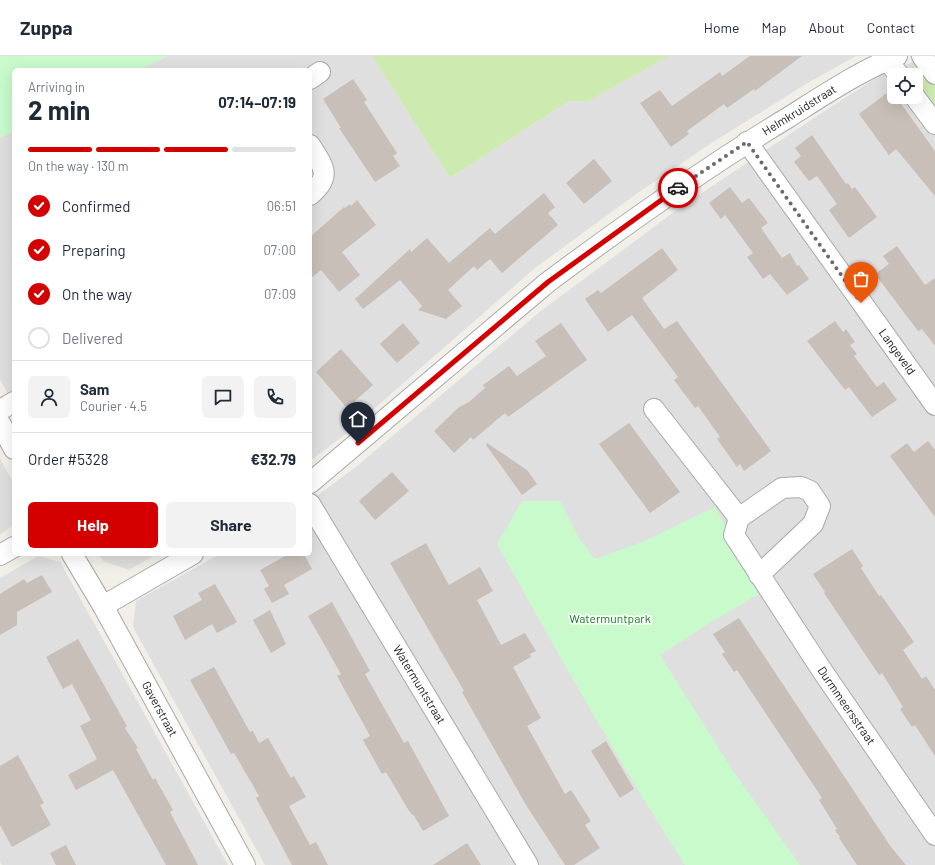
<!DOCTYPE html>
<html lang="en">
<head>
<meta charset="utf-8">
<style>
  :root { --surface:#fff; --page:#f2f2f3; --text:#1f2937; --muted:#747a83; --line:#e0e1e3; --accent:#d40000 }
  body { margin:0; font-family:Barlow,sans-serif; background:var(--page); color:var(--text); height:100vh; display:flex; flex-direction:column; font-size:15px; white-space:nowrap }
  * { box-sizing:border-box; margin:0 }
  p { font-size:13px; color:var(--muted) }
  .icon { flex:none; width:22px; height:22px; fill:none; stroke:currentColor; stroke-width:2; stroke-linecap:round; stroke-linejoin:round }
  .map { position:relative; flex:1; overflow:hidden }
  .sheet { position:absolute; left:12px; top:12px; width:300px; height:488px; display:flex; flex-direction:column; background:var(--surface); border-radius:6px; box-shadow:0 4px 16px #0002 }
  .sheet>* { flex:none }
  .fabs { position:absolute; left:887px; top:12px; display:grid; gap:8px }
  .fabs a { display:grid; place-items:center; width:36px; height:36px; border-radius:6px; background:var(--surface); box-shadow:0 4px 16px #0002; font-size:20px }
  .pin { position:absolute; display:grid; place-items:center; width:34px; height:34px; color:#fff; margin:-41px -17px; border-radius:50% 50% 50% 0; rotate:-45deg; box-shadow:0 0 4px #0007 }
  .pin .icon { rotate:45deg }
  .courier { position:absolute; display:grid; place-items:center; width:40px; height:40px; margin:-20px; border:3px solid #d40000; border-radius:50%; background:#fff; color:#222; box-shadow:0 1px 5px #0007 }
  .summary em { font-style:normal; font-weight:700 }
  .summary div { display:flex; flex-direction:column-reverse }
  .summary { display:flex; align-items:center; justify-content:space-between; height:68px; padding:0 16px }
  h1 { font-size:26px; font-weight:700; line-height:30px }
  .bar { display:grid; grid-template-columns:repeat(4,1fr); gap:6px 4px; align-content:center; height:48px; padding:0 16px }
  .bar i { height:5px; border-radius:3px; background:var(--line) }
  .bar .selected { background:var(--accent) }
  .bar p { grid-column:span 4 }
  .line { display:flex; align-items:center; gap:10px; padding:0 16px; border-top:1px solid var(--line) }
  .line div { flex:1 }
  .round { display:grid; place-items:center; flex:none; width:42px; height:42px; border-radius:6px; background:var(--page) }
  ol { padding:0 16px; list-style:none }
  li { display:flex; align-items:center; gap:12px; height:44px }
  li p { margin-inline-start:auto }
  li .icon { padding:4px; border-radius:50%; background:var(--accent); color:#fff; stroke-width:4 }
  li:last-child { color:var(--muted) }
  li i { width:22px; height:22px; border:2px solid var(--line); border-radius:50% }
  .cta { display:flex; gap:8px; margin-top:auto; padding:8px 16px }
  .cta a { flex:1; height:46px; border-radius:6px; background:var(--accent); color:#fff; font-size:16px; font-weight:700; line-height:46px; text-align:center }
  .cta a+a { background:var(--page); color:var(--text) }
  header { display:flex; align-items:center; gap:24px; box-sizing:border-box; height:56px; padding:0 20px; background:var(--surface); border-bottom:1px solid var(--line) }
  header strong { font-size:19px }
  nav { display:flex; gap:22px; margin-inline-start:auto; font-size:14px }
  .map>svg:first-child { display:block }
  .residential { fill:#e0dfdf; fill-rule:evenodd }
  .grass { fill:#cdebb0 }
  .park { fill:#c8facc }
  .building { fill:#c7bfb8 }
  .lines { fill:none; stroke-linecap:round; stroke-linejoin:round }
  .street-casing { stroke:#a9a9a9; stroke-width:22 }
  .street { stroke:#fff; stroke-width:20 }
  .done { stroke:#6b6a68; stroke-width:4; stroke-dasharray:0 7.2 }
  .route { stroke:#d40000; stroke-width:5 }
  .labels { text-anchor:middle; stroke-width:3.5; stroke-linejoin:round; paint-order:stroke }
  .street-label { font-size:12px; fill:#222; stroke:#fff }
  .park-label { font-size:12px; fill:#0c8416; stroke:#fff }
</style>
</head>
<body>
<header>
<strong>Zuppa</strong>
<nav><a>Home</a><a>Map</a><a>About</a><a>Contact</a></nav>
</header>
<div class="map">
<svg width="935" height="809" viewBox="0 0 935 809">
  <rect width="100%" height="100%" fill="#f2efe9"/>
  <g class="residential">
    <polygon points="167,0 372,0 450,122 569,45 587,46 669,0 856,0 806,28 713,86 639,136 535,212 343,380 310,405 310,14 139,14"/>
    <path d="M928,0H935V809H265L133,571L136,545L220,498H310V445L357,410L541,255L678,153L826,54L881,19ZM894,19H916V41H894Z"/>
    <polygon points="14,75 14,348 0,324 0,82"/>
    <polygon points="0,403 14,428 14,469 0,478"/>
    <polygon points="98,498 157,498 129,514 103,505"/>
    <polygon points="38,500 60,506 228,809 2,809 0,805 0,522"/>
  </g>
  <g class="grass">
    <polygon points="372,0 669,0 587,46 569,45 450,122"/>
    <polygon points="917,8 935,30 935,57 916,30 916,19 909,19 907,13"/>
  </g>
  <g class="park">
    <polygon points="0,0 167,0 139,14 14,14 14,75 0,82"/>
    <path d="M522,445H560L578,481L595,503L645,485L715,451L761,537L713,565L660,599L733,715L800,809H685C618,705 557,596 497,488Z"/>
  </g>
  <g class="building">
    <polygon points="750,0 802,0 755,35 754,33 727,52 724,48 687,75 689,78 671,91 640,47 660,34 672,50 720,16 722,20"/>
    <polygon points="353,23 367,44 364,46 397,97 393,100 400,110 375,126 339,72 341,72 323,43"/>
    <polygon points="891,34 894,41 896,41 935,95 935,140 896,93 889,99 859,58"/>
    <polygon points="812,79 846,128 848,127 852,133 855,131 877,161 849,182 829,154 837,148 817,120 809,125 794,106 801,100 795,92"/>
    <polygon points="594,103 612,125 584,148 566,127"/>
    <polygon points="730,131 742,147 749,142 768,167 761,172 782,202 790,197 797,210 799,209 809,223 787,239 770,218 763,223 747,201 753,197 725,159 721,163 709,147"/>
    <polygon points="544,137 555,151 548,157 558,169 502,217 490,203 477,214 474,210 448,234 462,250 446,263 418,254 422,250 400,224 363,253 355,243 410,193 411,196 427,182 449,207 490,172 495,178"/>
    <polygon points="357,144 376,169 342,196 360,219 339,236 321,214 310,223 310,181 344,151 345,152 350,148 351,150"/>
    <polygon points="897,190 925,229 935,222 935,290 922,273 918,275 875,218 889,208 883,200"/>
    <polygon points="662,192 678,214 642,242 664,273 677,265 771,395 744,415 740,408 737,411 717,383 720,381 698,350 695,352 674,324 678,321 632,259 608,276 585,243 598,234 601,237"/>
    <polygon points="835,265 843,276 846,273 855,286 850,289 857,298 854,300 877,331 884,326 897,344 872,361 849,331 845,334 807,285"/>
    <polygon points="403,267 420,287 397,307 380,288"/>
    <polygon points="561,267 587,304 508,361 505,357 473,384 471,381 454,397 434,375 459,351 469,346 485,332 483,329 509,310 517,320 546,300 535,285"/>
    <polygon points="341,293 373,329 347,352 316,316"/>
    <polygon points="629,367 680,436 650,457 599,388"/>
    <polygon points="928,385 935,394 935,461 890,400 907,387 914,396"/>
    <polygon points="487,387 527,414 537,428 522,439 486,389"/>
    <polygon points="392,416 409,435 375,464 359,445"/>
    <polygon points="426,487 449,529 480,511 493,535 477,544 501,589 525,577 536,595 530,598 531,601 513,611 541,662 527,670 565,738 571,734 591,765 585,769 600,792 574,809 565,809 526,749 462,636 464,635 390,507"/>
    <polygon points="852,493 863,510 861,512 879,540 881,539 914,586 903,594 922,623 926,620 935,634 935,700 915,669 912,671 900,653 903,651 882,617 879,619 824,537 825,536 813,518"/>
    <polygon points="289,498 304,498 312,513 284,529 289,538 272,547 264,533 269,530 260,514"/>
    <polygon points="42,519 52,536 17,556 17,569 0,579 0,538 24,523 27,527"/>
    <polygon points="215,528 237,566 217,577 212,568 185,584 173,560 202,544 198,537"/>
    <polygon points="332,546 370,615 365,618 404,687 408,685 449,760 423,775 413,758 412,759 406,750 386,716 382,718 363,684 370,680 337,620 341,618 308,560"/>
    <polygon points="270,554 286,588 271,597 253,564"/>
    <polygon points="739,562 891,791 906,809 857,809 839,782 840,781 835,774 837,773 819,744 822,742 737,614 734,616 722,598 725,596 713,578"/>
    <polygon points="78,583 127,670 125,672 138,692 136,693 153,724 155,722 173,754 170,756 198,809 166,809 113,714 76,734 68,719 97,703 80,670 91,664 72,628 63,633 46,601"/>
    <polygon points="214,611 250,676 253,675 259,687 268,682 291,722 294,720 306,741 289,750 310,789 316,786 328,809 292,809 256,742 259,740 234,697 231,698 190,624"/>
    <polygon points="606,685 634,733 620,742 591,695"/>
    <polygon points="18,699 44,747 40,749 51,769 12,791 0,769 0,710"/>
    <polygon points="467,787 481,809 433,809"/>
    <polygon points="66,789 76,809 56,809 50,797"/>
  </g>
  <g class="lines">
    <g class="street-casing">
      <g id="street">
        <polyline points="922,0 935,18"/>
        <polyline points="887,4 899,19"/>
        <polyline points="310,23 320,16"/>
        <polyline points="915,41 935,68"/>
        <path id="s1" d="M747,86L935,349"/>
        <path d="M310,89C323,110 333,120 310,139"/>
        <polyline points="654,353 739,462"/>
        <polyline points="0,354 14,346"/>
        <polyline points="0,367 14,393"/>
        <path id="s2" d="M310,427L548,226C626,168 706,111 789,61C824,39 858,16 897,0"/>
        <path id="s3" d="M310,448L528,809"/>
        <path id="s4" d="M72,498L103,550L245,809"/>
        <polyline points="0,499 14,491"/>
        <path id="s5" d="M759,519L813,468L820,450L810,435L801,431L782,432L739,462L734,479L821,613L935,779"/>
        <polyline points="103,550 193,498"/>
      </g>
    </g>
    <use href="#street" class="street"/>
  </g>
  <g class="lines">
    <polyline class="done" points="678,132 747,86 861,247"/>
    <polyline class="route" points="358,387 548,226 678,132"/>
  </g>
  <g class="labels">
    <g class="street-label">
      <text dy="4" stroke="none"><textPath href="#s2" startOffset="616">Helmkruidstraat</textPath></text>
      <text dy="4" stroke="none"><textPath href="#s1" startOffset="258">Langeveld</textPath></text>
      <text dy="4" stroke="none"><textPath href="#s3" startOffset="211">Watermuntstraat</textPath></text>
      <text dy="4" stroke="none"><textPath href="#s5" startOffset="415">Durmmeersstraat</textPath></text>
      <text dy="4" stroke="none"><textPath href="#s4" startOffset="178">Gaverstraat</textPath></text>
    </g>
    <g class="park-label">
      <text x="610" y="567">Watermuntpark</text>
    </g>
  </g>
</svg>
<div class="fabs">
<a><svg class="icon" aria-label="locate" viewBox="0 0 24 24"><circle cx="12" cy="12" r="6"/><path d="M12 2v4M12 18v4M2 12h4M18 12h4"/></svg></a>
</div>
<div class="pin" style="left:861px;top:247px;background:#ea580c"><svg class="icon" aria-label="bag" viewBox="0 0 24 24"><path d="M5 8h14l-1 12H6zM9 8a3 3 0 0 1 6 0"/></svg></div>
<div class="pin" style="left:358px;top:387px;background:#1f2937"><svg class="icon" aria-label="home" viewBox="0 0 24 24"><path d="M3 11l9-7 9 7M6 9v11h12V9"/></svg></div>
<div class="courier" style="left:678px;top:132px"><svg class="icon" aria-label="car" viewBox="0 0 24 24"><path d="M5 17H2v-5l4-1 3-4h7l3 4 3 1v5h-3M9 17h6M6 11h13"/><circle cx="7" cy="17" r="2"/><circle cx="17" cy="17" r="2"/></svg></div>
<section class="sheet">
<div class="summary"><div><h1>2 min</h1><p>Arriving in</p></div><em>07:14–07:19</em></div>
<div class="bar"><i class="selected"></i><i class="selected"></i><i class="selected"></i><i></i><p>On the way · 130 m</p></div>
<ol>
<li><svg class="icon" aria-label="check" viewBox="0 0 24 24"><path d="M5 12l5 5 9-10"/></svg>Confirmed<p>06:51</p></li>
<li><svg class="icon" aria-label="check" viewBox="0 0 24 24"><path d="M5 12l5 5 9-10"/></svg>Preparing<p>07:00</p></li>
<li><svg class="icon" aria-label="check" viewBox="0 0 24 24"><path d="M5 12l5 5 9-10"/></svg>On the way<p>07:09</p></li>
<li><i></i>Delivered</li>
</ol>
<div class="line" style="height:72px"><a class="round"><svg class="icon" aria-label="person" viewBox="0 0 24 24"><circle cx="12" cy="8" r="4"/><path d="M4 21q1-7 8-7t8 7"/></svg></a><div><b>Sam</b><p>Courier · 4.5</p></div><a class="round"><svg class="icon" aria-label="chat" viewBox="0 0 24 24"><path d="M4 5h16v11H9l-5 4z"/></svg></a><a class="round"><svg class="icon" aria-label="phone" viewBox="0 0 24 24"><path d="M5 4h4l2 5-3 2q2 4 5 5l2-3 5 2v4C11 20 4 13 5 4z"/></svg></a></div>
<div class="line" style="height:52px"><div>Order #5328</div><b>€32.79</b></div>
<div class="cta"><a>Help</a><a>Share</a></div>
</section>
</div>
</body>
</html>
